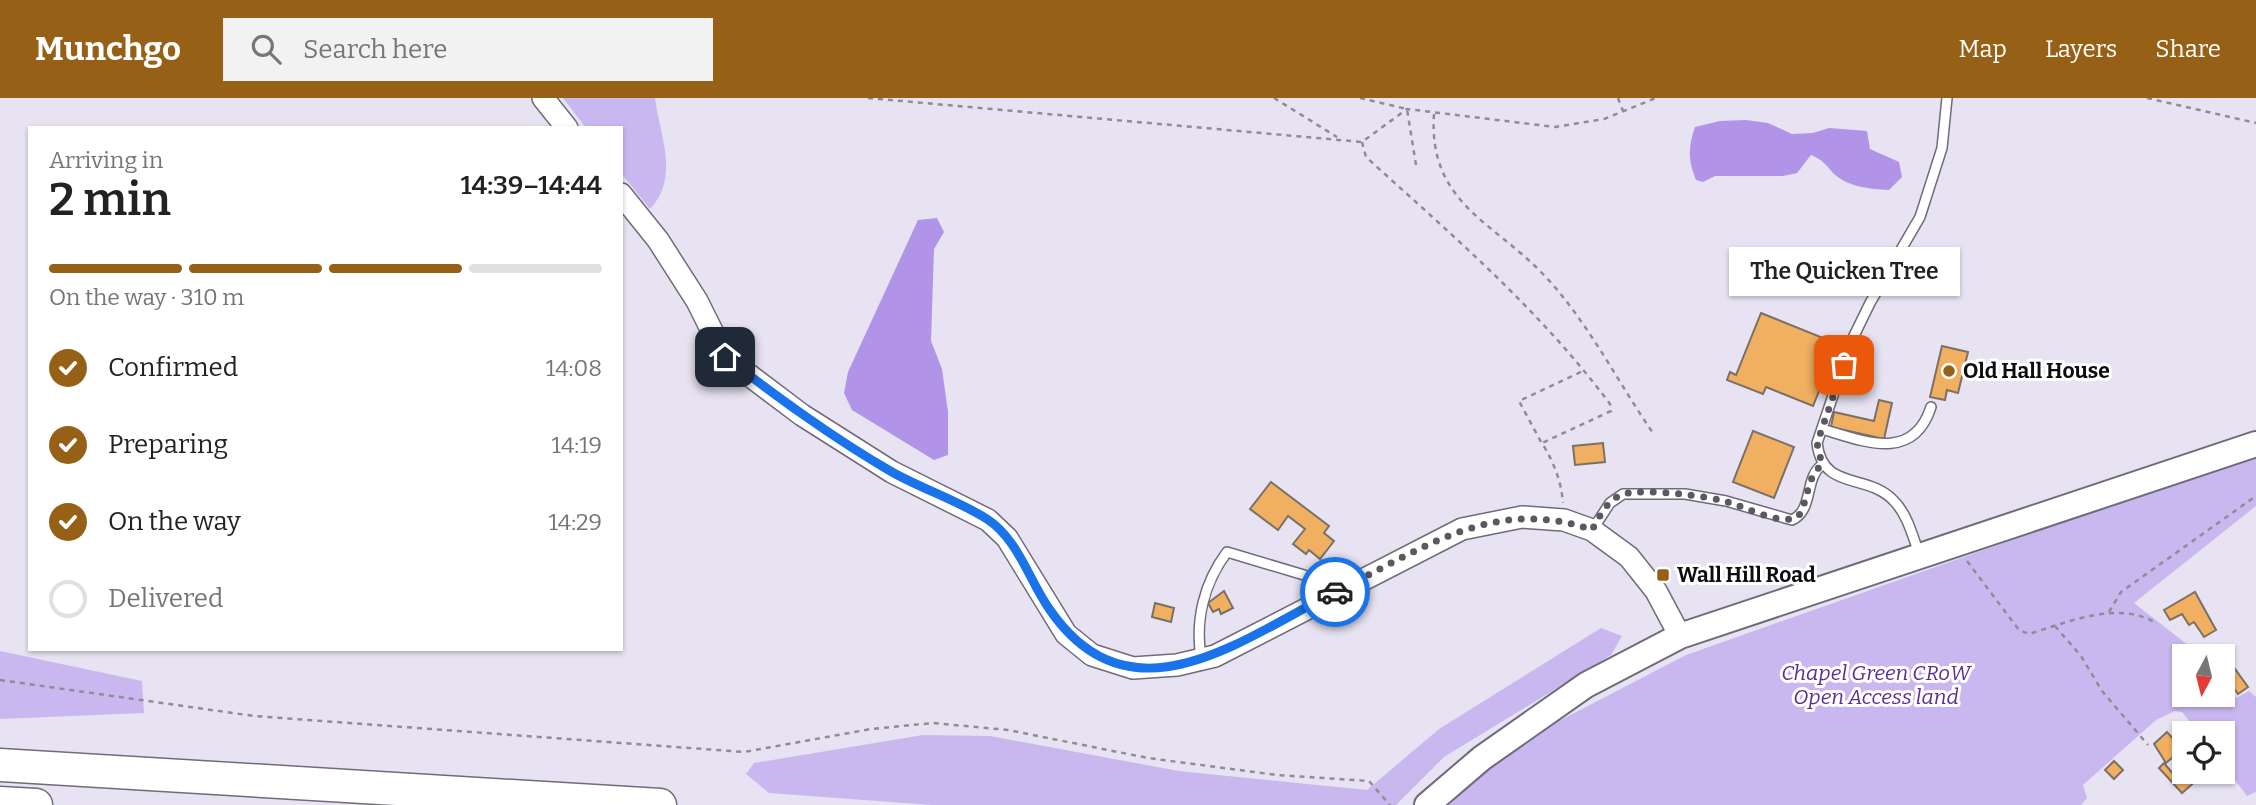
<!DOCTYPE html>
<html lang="en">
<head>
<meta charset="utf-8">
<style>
  :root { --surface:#fff; --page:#f2f2f2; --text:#222; --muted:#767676; --line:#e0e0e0; --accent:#966117 }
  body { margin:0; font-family:Bitter,serif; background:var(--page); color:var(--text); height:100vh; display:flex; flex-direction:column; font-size:26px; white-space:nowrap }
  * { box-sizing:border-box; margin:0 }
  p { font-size:23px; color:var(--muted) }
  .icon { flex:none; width:38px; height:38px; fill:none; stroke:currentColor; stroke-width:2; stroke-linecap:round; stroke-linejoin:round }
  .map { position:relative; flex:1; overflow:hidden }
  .sheet { position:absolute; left:28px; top:28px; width:595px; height:525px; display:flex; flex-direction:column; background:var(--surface); border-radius:0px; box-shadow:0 2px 5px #0004 }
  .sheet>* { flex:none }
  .needle { width:46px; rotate:187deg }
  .controls { position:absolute; left:2172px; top:546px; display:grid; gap:14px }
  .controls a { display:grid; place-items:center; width:63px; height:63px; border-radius:0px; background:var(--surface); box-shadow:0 2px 5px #0004; font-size:35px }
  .pin { position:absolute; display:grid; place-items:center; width:60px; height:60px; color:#fff; margin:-30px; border-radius:14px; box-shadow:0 4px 10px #0006 }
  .courier { position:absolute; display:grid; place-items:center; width:70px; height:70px; margin:-35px; border:5px solid #1a73e8; border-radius:50%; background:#fff; color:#222; box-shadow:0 2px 9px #0007 }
  .bubble { position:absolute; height:49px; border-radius:0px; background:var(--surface); box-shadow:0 2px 5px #0004; font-size:23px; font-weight:600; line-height:49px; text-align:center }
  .summary em { font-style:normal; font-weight:600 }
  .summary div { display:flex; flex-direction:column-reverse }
  .summary { display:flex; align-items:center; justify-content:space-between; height:119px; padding:0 21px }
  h1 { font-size:46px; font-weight:600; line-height:52px }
  .bar { display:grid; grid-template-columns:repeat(4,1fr); gap:10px 7px; align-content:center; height:84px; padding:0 21px }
  .bar i { height:9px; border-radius:5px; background:var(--line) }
  .bar .on { background:var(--accent) }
  .bar p { grid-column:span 4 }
  ol { padding:0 21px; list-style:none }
  li { display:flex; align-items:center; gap:21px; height:77px }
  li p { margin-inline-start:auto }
  li .icon { padding:7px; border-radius:50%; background:var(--accent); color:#fff; stroke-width:4 }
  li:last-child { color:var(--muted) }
  li i { width:38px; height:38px; border:4px solid var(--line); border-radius:50% }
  header { display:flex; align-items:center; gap:42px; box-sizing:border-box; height:98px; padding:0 35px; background:var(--accent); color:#fff }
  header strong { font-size:33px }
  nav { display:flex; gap:38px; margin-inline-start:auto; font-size:24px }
  .search { width:490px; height:63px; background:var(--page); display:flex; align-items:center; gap:18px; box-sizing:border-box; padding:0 24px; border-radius:0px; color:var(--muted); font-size:26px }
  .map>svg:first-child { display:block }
  .green { fill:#c9b8f0 }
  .water { fill:#b194e8 }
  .building { fill:#f1af61; stroke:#7b7066; stroke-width:2 }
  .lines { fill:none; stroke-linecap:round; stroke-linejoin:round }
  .service-casing { stroke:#6f6b78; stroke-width:12 }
  .tertiary-casing { stroke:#6f6b78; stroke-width:24 }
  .secondary-casing { stroke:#6f6b78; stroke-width:28 }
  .motorway-casing { stroke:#6f6b78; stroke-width:35 }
  .path { stroke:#908c97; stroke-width:2.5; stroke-dasharray:5 5; stroke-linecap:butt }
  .service { stroke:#fff; stroke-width:9 }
  .tertiary { stroke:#fff; stroke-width:21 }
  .secondary { stroke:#fff; stroke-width:24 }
  .motorway { stroke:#fff; stroke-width:32 }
  .done { stroke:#5b5860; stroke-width:7; stroke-dasharray:0 12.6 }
  .route { stroke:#1a73e8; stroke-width:9 }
  .poi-dot { fill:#966117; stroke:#fff; stroke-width:2.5 }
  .labels { text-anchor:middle; stroke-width:6; stroke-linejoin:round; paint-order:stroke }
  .poi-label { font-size:21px; font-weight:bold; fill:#0f0d12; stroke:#fff; text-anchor:start }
  .park-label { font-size:21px; font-style:italic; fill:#593091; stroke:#fff }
</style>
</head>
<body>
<header>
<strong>Munchgo</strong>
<div class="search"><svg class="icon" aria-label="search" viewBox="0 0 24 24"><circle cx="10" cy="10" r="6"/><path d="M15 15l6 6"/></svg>Search here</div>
<nav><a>Map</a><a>Layers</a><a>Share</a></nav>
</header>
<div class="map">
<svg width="2256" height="707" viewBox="0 0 2256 707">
  <rect width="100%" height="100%" fill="#e7e3f2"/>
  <g class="green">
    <path d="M563,0H655C660,38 680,80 650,111L621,75V30H586Z"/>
    <polygon points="2256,356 2256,408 2134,505 2202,558 2184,558 2184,597 2222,597 2223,581 2236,600 2249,593 2256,599 2256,694 2247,698 2223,666 2222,635 2199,635 2182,614 2175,613 2156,622 2083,687 2087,700 2081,707 1449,707 1469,687 1530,638 1686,557"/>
    <polygon points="1601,530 1622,538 1611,557 1444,659 1396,707 931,707 769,695 746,676 754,665 923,637 990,638 1179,673 1367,692 1439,631"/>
    <polygon points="0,553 142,583 144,615 0,621"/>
  </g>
  <g class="water">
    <path d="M1746,22L1768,25L1792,36L1813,35L1829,30L1867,33L1870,51L1899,64L1902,79L1889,92C1869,91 1848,89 1833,75C1825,66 1823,62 1811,57L1797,75L1783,78H1715L1703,84L1696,82C1688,63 1688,49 1695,29L1720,23Z"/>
    <polygon points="937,120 944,134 934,151 931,243 942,271 948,314 948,357 934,362 852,312 844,295 848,274 918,122"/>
  </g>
  <g class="building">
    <polygon points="1761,215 1838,246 1813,308 1766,289 1763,296 1727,282 1730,274 1736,277"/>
    <polygon points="1942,248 1968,254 1958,295 1947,292 1945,302 1930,299"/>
    <polygon points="1879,302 1892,305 1884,341 1831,329 1834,314 1874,323"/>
    <polygon points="1753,333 1794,349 1774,400 1733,384"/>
    <polygon points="1603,345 1605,364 1575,367 1573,348"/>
    <polygon points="1271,384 1329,428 1324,435 1334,443 1320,461 1309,452 1306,456 1293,446 1305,431 1288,418 1278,432 1250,411"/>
    <polygon points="1224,493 1233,510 1221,516 1219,511 1213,514 1208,505"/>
    <polygon points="2195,494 2216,532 2204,539 2194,524 2189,527 2182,516 2170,522 2164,512"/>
    <polygon points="1155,505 1174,510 1171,524 1152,519"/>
    <polygon points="2233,568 2248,589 2238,596 2222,575"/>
    <polygon points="2167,634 2182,651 2166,665 2154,646"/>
    <polygon points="2114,663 2123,672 2114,681 2105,672"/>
    <polygon points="2164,665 2174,677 2184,667 2184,674 2191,674 2198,681 2182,695 2159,670"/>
  </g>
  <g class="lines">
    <g class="service-casing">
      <g id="service">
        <path d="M1822,331C1863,343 1913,365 1931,309"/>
        <path d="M1593,431L1610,405L1623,396H1685L1726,403L1792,422C1814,412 1804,380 1822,367"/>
        <path d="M1920,458C1913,440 1908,417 1894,403C1867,374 1823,394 1817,345L1851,244L1870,205L1920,119L1942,50L1947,0"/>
        <path d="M1201,560C1195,522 1204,485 1227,454L1304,477L1333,495"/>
      </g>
    </g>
    <g class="tertiary-casing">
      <g id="tertiary">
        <polyline points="543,0 567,30"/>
        <polyline points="621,96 658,142 697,203 725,259 802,317 892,374 988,422 1007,440 1066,536 1092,557 1133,570 1177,567 1215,558 1462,431 1522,419 1564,422 1592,432 1629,459 1656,493 1680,538"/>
      </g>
    </g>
    <g class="secondary-casing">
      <polyline id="secondary" points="1427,707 1482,660 1586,587 1680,538 2256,346"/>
    </g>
    <g class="motorway-casing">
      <g id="motorway">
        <polyline points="0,667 660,707"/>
        <polyline points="0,705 36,707"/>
      </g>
    </g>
    <g class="path">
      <polyline points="868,0 1362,44 1407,11 1555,29 1604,21 1656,0"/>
      <polyline points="1274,0 1337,39"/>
      <polyline points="1360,0 1407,11 1416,67"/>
      <polyline points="1618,0 1623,13"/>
      <polyline points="2147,0 2256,25"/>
      <path d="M1434,16C1428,104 1492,123 1543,176C1587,222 1617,283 1653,335"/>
      <path d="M1362,44L1366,59C1452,137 1540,212 1610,306L1611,313L1542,345C1554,365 1561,382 1563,405"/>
      <polyline points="1541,344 1519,303 1585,272"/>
      <path d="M1967,463L2019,532L2029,536C2068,524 2119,502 2156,525"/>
      <polyline points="2109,514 2121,494 2256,398"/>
      <polyline points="2055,528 2081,558 2102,593 2148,647"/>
      <polyline points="0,582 254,618 744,654 871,631 933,625 1008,632 1148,660 1277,677 1369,683 1390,707"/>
    </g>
    <use href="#service" class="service"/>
    <use href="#tertiary" class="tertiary"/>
    <use href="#secondary" class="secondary"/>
    <use href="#motorway" class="motorway"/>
  </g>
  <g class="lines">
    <path class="done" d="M1335,494C1421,452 1494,397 1592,432C1599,419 1607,402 1623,396C1644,390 1710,398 1731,405C1749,411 1780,427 1798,419C1809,402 1806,379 1822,367L1817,345L1844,267"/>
    <path class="route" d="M725,259C779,300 833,340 892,374C922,391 957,402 987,421C1019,442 1029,483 1050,512C1131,629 1242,541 1335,494"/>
  </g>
  <g class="poi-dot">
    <circle cx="1949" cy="273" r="7"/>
    <rect x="1656" y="470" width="14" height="14" rx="3.5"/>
  </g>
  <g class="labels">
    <g class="poi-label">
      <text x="1963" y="280">Old Hall House</text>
      <text x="1677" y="484">Wall Hill Road</text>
    </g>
    <g class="park-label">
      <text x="1876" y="582">Chapel Green CRoW<tspan x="1876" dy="24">Open Access land</tspan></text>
    </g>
  </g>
</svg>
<div class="controls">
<a><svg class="needle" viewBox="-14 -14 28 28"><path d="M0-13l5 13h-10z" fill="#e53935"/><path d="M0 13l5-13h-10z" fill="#767676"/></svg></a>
<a><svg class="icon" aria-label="locate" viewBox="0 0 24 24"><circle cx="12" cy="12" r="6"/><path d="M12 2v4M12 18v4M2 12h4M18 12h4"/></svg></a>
</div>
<div class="pin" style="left:1844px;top:267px;background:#ea580c"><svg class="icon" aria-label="bag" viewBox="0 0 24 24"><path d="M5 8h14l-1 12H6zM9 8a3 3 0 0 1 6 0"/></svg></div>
<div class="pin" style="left:725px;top:259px;background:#1f2937"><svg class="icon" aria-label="home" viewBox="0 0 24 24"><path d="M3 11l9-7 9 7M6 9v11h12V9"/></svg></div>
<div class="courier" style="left:1335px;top:494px"><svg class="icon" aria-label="car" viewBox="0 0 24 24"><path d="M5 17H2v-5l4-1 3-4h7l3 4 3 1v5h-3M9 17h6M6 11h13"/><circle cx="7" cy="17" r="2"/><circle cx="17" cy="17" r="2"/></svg></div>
<div class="bubble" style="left:1729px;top:149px;width:231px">The Quicken Tree</div>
<section class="sheet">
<div class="summary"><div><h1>2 min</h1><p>Arriving in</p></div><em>14:39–14:44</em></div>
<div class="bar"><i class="on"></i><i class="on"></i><i class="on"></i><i></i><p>On the way · 310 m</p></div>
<ol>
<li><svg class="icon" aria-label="check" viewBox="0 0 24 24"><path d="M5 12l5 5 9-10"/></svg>Confirmed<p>14:08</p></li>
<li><svg class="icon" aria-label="check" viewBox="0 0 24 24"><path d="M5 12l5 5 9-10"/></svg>Preparing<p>14:19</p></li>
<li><svg class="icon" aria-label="check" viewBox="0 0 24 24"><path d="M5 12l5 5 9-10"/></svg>On the way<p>14:29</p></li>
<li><i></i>Delivered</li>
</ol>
</section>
</div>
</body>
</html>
